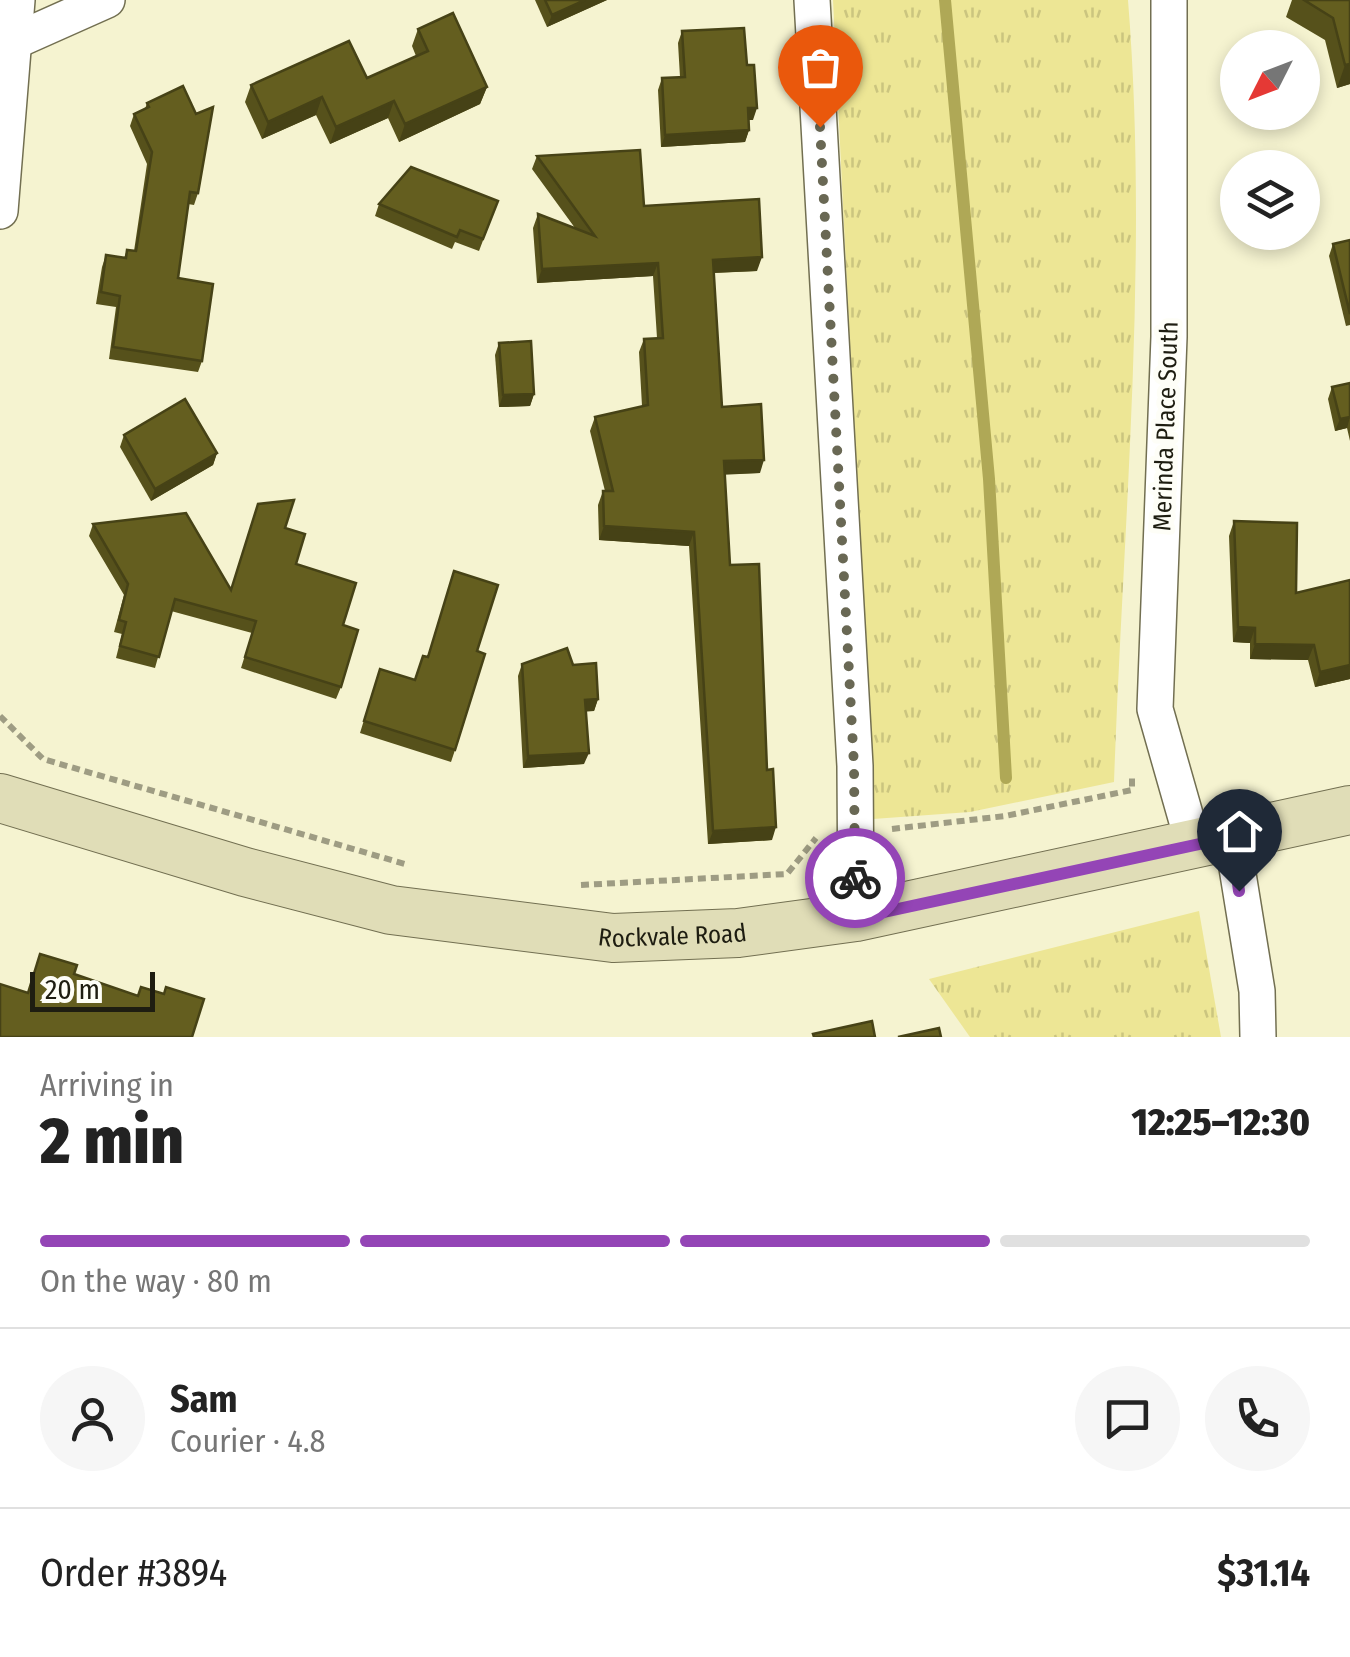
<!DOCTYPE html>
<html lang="en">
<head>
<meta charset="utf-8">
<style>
  :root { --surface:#fff; --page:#f6f6f6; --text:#222; --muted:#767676; --line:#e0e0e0; --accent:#9445b6 }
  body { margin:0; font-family:"Fira Sans Condensed",sans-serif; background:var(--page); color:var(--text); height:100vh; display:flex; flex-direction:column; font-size:38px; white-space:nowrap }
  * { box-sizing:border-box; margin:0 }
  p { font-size:32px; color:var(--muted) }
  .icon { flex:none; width:55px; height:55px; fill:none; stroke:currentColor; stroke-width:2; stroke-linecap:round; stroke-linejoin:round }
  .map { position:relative; height:1037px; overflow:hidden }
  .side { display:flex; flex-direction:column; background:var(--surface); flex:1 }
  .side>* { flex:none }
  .needle { width:65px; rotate:228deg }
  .buttons { position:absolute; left:1220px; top:30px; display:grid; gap:20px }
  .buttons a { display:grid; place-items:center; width:100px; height:100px; border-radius:50%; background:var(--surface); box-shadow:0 5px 15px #0003; font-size:50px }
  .scale { position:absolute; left:30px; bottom:25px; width:125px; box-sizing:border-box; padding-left:10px; border:5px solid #1e1d11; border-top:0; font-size:28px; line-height:35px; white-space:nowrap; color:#1e1d11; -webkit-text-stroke:8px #fefef7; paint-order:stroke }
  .pin { position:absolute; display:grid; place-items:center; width:85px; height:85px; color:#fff; margin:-102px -42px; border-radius:50% 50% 50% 0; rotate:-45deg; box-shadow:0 0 10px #0007 }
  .pin .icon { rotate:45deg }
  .courier { position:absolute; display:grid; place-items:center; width:100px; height:100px; margin:-50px; border:8px solid #9445b6; border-radius:50%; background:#fff; color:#222; box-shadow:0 2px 12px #0007 }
  .headline em { font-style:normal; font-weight:800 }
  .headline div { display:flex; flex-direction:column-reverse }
  .headline { display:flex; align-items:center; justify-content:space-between; height:170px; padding:0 40px }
  h1 { font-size:65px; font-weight:800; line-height:75px }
  .bar { display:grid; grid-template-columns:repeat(4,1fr); gap:15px 10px; align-content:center; height:120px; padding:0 40px }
  .bar i { height:12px; border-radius:8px; background:var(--line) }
  .bar .current { background:var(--accent) }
  .bar p { grid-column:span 4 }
  .line { display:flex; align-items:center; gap:25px; padding:0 40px; border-top:2px solid var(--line) }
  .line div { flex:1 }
  .round { display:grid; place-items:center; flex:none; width:105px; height:105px; border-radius:52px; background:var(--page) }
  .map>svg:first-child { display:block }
  .park { fill:url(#park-tufts) }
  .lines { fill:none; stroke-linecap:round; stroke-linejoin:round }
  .stream { stroke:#afa856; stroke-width:12 }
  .street-casing { stroke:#726f51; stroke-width:38 }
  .secondary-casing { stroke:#726f51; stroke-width:50 }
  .path { stroke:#9e9c83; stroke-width:6; stroke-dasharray:8 5; stroke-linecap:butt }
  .street { stroke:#fff; stroke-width:35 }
  .secondary { stroke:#e0ddb7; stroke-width:48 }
  .wall { fill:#56511b }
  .shaded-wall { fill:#464216 }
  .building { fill:#645e1f; stroke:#464216; stroke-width:2.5 }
  .done { stroke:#696854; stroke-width:10; stroke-dasharray:0 18 }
  .route { stroke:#9445b6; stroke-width:12 }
  .labels { text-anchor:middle; stroke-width:10; stroke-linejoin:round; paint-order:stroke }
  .street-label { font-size:25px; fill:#1e1d11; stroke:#fefef7 }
</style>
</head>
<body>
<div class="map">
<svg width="1350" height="1037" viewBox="0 0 1350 1037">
  <defs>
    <pattern id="park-tufts" width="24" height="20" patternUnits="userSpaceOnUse" patternTransform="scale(2.5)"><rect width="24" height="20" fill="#ede695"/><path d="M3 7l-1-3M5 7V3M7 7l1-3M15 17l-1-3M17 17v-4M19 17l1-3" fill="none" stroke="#cbc57f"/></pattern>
  </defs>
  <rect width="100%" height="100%" fill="#f5f3d0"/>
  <g class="park">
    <path d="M833,0H1128C1149,259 1123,523 1114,782L970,812L873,819Z"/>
    <polygon points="1199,911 1221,1037 970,1037 929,979"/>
  </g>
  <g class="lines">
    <polyline class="stream" points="945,0 989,479 1006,778"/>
    <g class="street-casing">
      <g id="street">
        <polyline points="812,0 855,766 856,917"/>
        <polyline points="1169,0 1169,337 1155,709 1194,846"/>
        <polyline points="15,41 107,0"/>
        <polyline points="0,211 17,0"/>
        <polyline points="1232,837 1257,991 1258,1037"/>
      </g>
    </g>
    <g class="secondary-casing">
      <g id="secondary">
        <path id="s1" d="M0,798L245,872L391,910L613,938L738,933L856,917L1350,810"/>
      </g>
    </g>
    <g class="path">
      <polyline points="0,716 43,759 405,864"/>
      <polyline points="892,829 1005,816 1132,790 1132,776"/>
      <polyline points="581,885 787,874 816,838"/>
    </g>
    <use href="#street" class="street"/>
    <use href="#secondary" class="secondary"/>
  </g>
  <g class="wall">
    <polygon points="535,0 607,0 547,27"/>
    <polygon points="1292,0 1350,0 1350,84 1337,88 1325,40 1286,17"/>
    <polygon points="418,29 487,87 480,104 399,142 388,118 330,144 316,115 262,139 245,102 251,85 367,78 416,56 412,46"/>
    <polygon points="682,31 753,120 748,120 749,130 745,142 661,147 658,90 662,78 680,77 678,43"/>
    <polygon points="147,103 198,193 194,205 188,204 178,278 202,361 198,372 109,359 116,307 96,304 102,267 106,255 124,258 127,250 134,251 147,164 130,126 134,114 145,109"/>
    <polygon points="537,156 644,206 757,271 714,273 722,407 760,473 725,474 730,565 767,770 772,840 708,844 689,546 599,540 598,505 603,491 605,491 590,431 595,417 642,406 639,352 644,339 657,338 653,276 537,283 533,228 538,214 575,228 532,169"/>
    <polygon points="498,201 479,251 455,242 452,249 375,216 379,204"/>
    <polygon points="1350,240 1350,325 1346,326 1329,256 1333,244"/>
    <polygon points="499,343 534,394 530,406 499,407 495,355"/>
    <polygon points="1350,383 1350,441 1347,428 1335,431 1328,399 1332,387"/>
    <polygon points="124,435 217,453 213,465 151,501 120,447"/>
    <polygon points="1234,521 1296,593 1350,580 1350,679 1315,687 1308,660 1250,659 1250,643 1233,642 1229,536"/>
    <polygon points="93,524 230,589 285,528 296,564 343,625 341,687 336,699 241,668 252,633 171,611 155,668 116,658 122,634 114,632 124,595 89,536"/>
    <polygon points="477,651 455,750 451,762 360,733 376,681 415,680 427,657"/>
    <polygon points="522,664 573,665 598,699 594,711 586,711 584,764 523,768 518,676"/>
  </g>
  <g class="shaded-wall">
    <polygon points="585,0 607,0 547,27 552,15"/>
    <polygon points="1350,64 1350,84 1337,88 1345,65"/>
    <polygon points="487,87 480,104 399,142 405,124"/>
    <polygon points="322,97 316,115 262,139 268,122"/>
    <polygon points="394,101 388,118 330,144 336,127"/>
    <polygon points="748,108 757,108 753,120 743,120"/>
    <polygon points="749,130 745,142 661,147 665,135"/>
    <polygon points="762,257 757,271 708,273 713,260"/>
    <polygon points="658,263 653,276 537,283 542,269"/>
    <polygon points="534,394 530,406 499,407 503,395"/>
    <polygon points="1350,417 1347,428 1335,431 1340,419"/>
    <polygon points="217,453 213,465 151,501 155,489"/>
    <polygon points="764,460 760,473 719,475 724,461"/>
    <polygon points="604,526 694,532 689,546 599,540"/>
    <polygon points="1238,627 1255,628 1250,643 1233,642"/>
    <polygon points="1255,644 1314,645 1308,660 1250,659"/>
    <polygon points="1350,665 1350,679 1315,687 1320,672"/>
    <polygon points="598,699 594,711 581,712 585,700"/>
    <polygon points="589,753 584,764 523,768 528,756"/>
    <polygon points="776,827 772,840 708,844 713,831"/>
  </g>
  <g class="building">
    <polygon points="545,0 585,0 552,15"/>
    <polygon points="1304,0 1350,0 1350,64 1345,65 1333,18"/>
    <polygon points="453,13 487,87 405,124 394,101 336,127 322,97 268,122 251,85 349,41 367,78 428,51 418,29"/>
    <polygon points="744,28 747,65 754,65 757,108 748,108 749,130 665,135 662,78 685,77 682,31"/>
    <polygon points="183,86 196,114 213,107 198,193 190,192 178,278 213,284 202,361 113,347 120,296 101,292 106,255 126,258 127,250 136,251 152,152 134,114 149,107 147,103"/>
    <polygon points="640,150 644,206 759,199 762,257 713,260 722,407 761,404 764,460 724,461 730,565 759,564 767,770 773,769 776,827 713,831 694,532 604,526 603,491 613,491 595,417 648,405 644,339 663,338 658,263 542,269 538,214 595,236 537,156"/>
    <polygon points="411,167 498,201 483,239 460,230 457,237 379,204"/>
    <polygon points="1350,240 1350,314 1333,244"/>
    <polygon points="531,341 534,394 503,395 499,343"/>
    <polygon points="1350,383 1350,417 1340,419 1332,387"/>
    <polygon points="185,399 217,453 155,489 124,435"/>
    <polygon points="294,500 285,528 305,534 296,564 356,583 343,625 358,630 341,687 245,657 256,621 175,599 159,657 120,646 126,622 119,620 128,584 93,524 186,513 231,590 258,504"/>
    <polygon points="1234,521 1297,523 1296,593 1350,580 1350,665 1320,672 1314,645 1255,644 1255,628 1238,627"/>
    <polygon points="454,571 498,585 477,651 485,654 455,750 364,721 380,669 415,680 423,656 428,657"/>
    <polygon points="567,648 573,665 596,663 598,699 585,700 589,753 528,756 522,664"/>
    <polygon points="40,954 77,965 74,974 138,996 141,987 164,994 166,987 204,999 192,1037 0,1037 0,984 28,993"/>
    <polygon points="872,1021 875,1037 814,1037 813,1034"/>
    <polygon points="939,1028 941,1037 898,1037"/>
  </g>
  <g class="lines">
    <polyline class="done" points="820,127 854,766 855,878"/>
    <polyline class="route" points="855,878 856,918 1232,837 1239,891"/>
  </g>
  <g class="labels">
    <g class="street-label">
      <text transform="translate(1165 426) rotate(-88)" y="9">Merinda Place South</text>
      <text dy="9" stroke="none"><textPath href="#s1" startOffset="690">Rockvale Road</textPath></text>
    </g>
  </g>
</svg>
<div class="buttons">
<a><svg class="needle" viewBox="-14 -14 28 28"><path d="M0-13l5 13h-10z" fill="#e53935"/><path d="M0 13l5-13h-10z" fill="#767676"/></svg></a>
<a><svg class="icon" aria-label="layers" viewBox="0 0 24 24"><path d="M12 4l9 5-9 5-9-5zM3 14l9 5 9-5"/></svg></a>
</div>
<div class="scale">20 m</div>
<div class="pin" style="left:820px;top:127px;background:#ea580c"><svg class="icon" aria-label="bag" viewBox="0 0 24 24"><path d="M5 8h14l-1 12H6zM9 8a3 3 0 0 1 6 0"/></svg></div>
<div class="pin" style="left:1239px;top:891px;background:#1f2937"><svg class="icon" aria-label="home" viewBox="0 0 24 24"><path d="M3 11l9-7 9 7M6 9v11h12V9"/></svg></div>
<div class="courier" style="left:855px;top:878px"><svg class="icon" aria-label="bike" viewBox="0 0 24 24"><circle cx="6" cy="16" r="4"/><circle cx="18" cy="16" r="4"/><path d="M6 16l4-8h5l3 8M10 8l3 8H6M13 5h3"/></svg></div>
</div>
<section class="side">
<div class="headline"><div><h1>2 min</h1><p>Arriving in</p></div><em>12:25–12:30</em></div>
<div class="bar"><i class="current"></i><i class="current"></i><i class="current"></i><i></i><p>On the way · 80 m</p></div>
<div class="line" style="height:180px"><a class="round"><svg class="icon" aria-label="person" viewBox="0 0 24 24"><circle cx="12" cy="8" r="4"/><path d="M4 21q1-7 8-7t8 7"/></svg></a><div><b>Sam</b><p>Courier · 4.8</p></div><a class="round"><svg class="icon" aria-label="chat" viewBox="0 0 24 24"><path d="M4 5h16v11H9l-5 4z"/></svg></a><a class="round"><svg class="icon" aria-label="phone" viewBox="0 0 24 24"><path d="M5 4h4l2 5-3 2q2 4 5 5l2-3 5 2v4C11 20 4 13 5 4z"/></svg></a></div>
<div class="line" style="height:130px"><div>Order #3894</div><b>$31.14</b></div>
</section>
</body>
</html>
